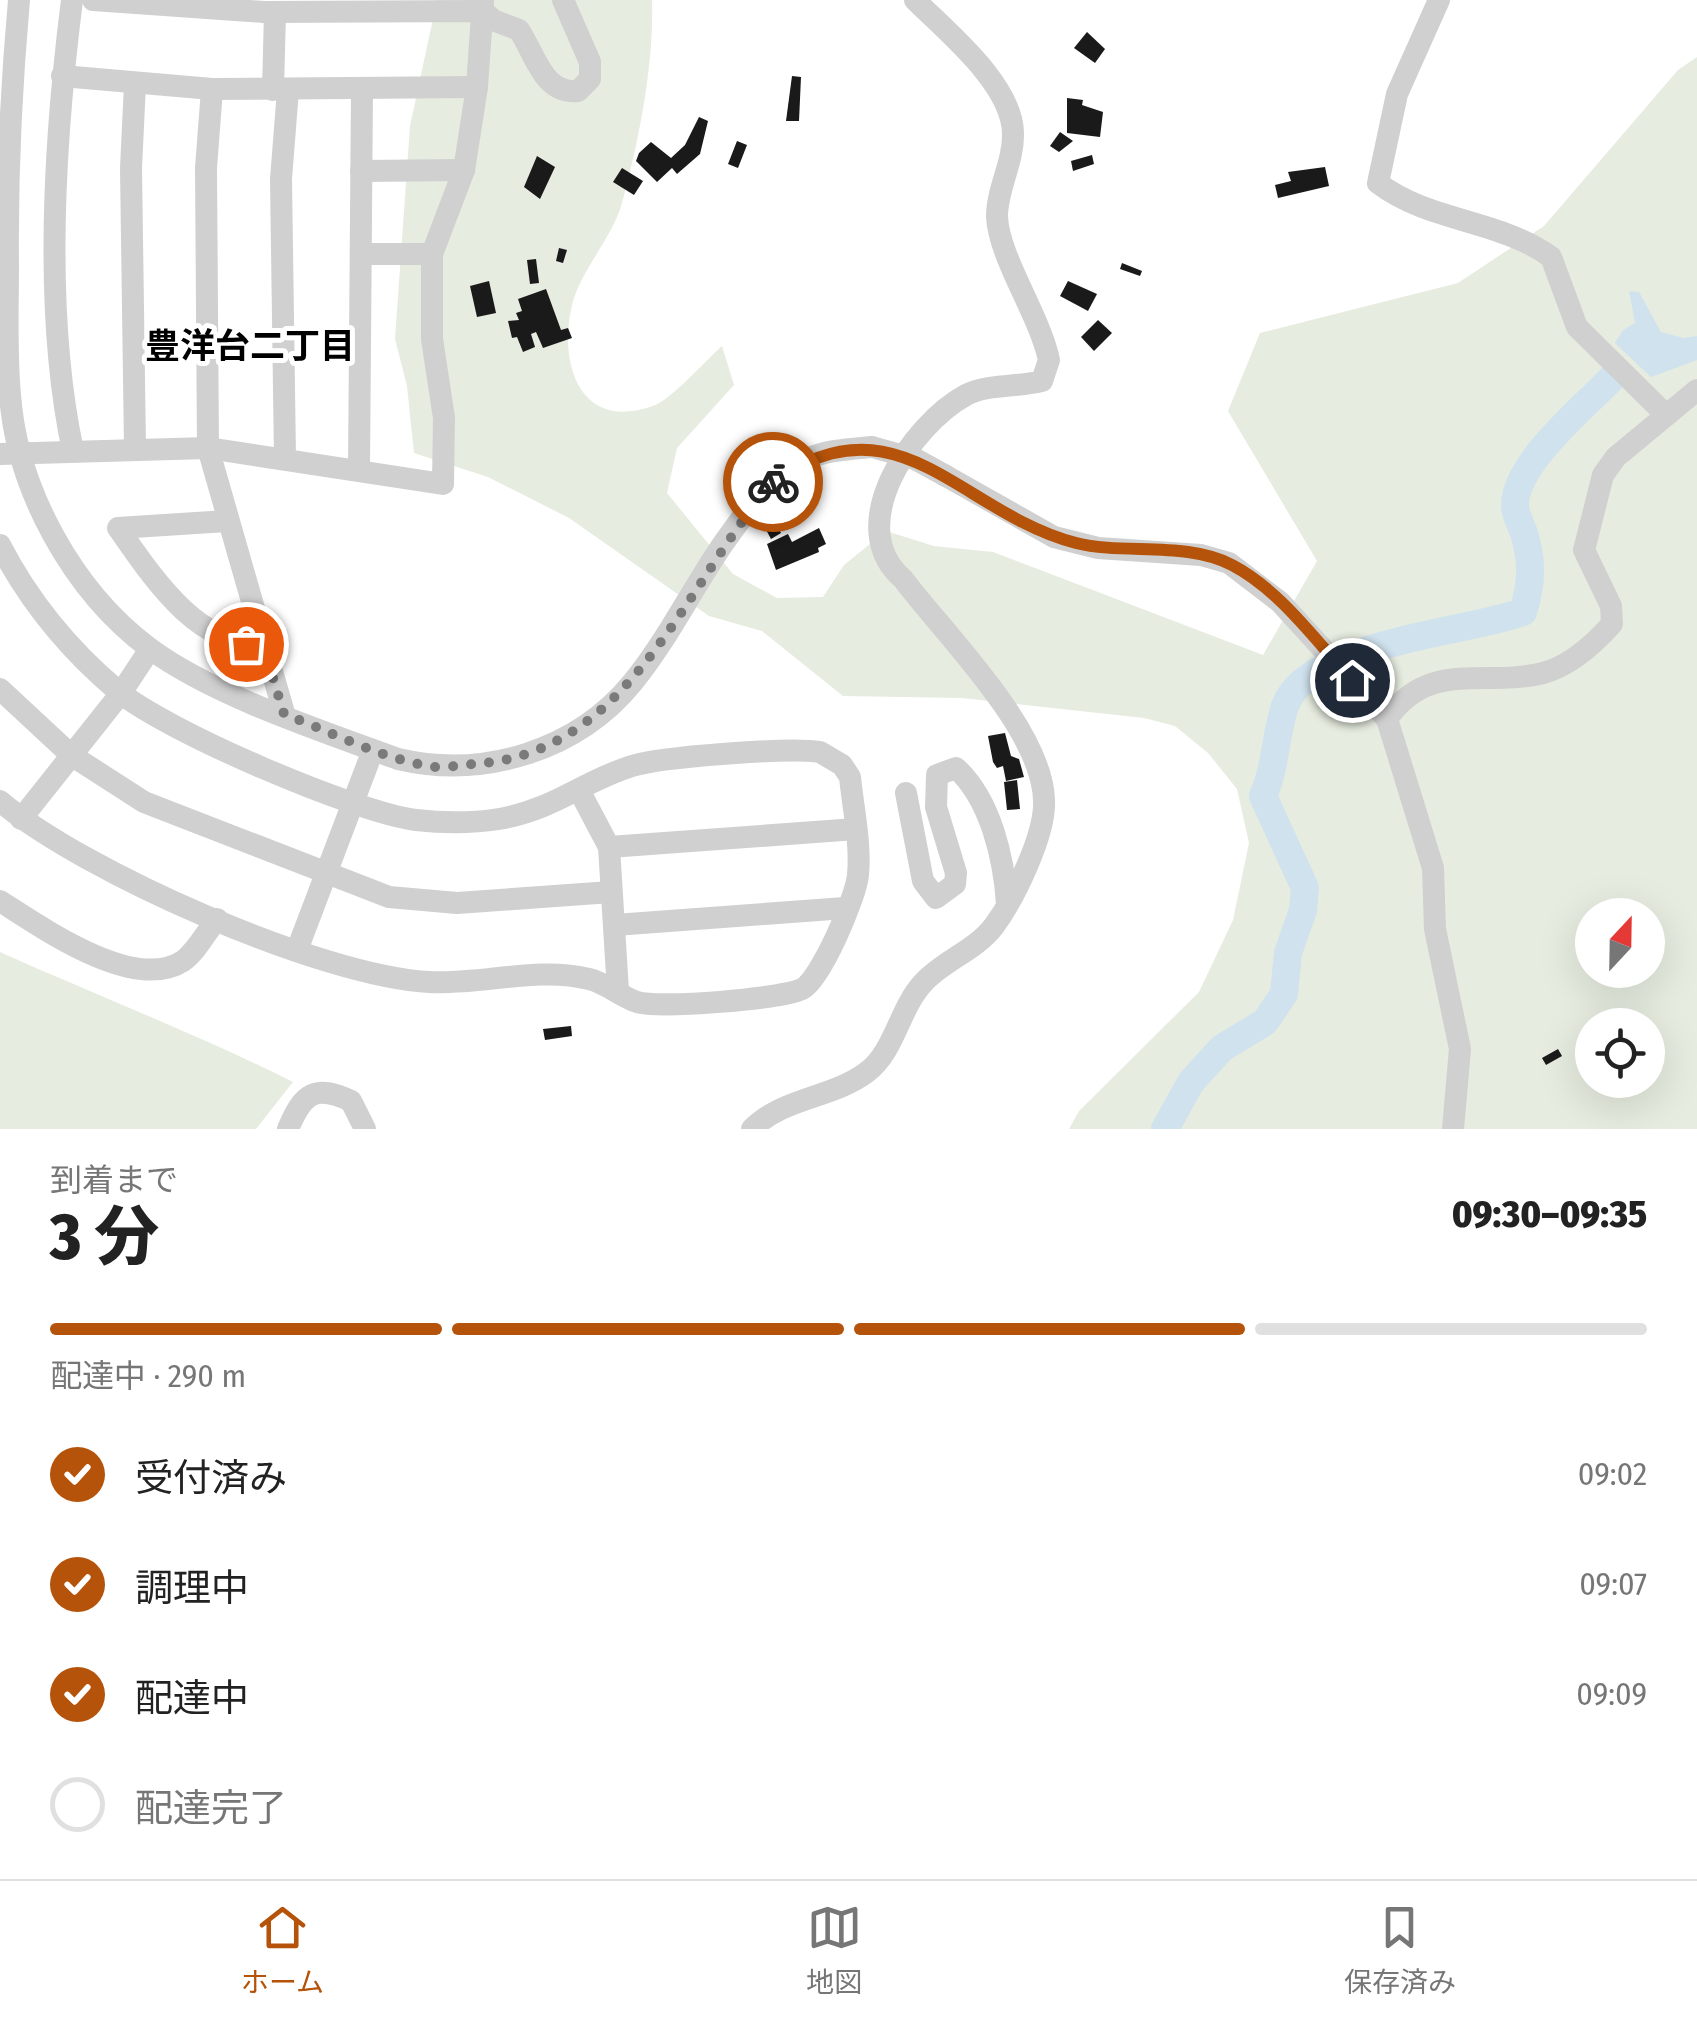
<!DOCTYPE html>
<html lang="ja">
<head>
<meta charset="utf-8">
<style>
  :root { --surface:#fff; --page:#f6f6f6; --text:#222; --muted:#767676; --line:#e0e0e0; --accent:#b45309 }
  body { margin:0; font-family:"Fira Sans Condensed","Noto Sans JP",sans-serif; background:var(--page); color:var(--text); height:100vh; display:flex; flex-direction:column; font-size:38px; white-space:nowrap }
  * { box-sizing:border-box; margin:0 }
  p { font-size:32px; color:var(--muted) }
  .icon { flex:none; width:55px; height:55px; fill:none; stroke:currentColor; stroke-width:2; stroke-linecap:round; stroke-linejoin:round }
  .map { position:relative; height:1129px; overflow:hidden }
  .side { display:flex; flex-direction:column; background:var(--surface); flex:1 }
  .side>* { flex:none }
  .needle { width:65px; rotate:22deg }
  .fabs { position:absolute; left:1575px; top:898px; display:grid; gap:20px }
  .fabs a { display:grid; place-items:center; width:90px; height:90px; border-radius:50%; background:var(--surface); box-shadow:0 10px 40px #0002; font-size:50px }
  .pin { position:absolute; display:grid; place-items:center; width:85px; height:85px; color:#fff; margin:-42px; border:5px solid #fff; border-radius:50%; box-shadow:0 2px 10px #0007 }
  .courier { position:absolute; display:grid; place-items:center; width:100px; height:100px; margin:-50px; border:8px solid #b45309; border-radius:50%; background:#fff; color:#222; box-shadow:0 2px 12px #0007 }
  .summary em { font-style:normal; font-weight:800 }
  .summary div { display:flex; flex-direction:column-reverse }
  .summary { display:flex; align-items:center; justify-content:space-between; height:170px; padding:0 50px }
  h1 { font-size:65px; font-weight:800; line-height:75px }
  .bar { display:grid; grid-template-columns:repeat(4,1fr); gap:15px 10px; align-content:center; height:120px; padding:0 50px }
  .bar i { height:12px; border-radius:8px; background:var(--line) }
  .bar .current { background:var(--accent) }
  .bar p { grid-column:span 4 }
  ol { padding:0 50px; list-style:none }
  li { display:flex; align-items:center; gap:30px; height:110px }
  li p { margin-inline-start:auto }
  li .icon { padding:10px; border-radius:50%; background:var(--accent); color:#fff; stroke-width:4 }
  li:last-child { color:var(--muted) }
  li i { width:55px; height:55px; border:5px solid var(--line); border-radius:50% }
  .tab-bar { display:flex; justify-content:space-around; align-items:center; height:140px; border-top:2px solid var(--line); background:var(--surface); font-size:28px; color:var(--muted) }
  .tab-bar a { display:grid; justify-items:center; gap:5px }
  .tab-bar .current { color:var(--accent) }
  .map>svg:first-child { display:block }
  .green { fill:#e6ecdf; fill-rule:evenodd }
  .water { fill:#cfe2ee }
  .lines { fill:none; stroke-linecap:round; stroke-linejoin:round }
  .river { stroke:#cfe2ee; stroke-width:28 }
  .building { fill:#1a1a1a }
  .minor { stroke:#d0d0d0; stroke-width:22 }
  .minor-bridge { stroke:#d0d0d0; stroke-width:22 }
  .done { stroke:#7a7a7a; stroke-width:10; stroke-dasharray:0 18 }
  .route { stroke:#b45309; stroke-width:12 }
  .labels { text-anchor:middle; stroke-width:10; stroke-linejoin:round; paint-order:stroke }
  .neighbourhood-label { font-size:35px; font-weight:bold; fill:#000; stroke:#fff }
</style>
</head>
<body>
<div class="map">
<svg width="1697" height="1129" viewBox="0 0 1697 1129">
  <rect width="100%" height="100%" fill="#fff"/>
  <g class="green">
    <path d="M437,0H652C654,65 639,140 622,203C612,239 581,269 572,305C558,364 580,432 653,406C671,400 706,360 722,346L734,385L677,448L667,493L733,574L777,598L823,597L844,565L886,531L934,546L993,552L1263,655L1317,561L1228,411L1260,333L1458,283L1544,226L1678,70L1697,57V1129H1069L1079,1111L1199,992L1233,920L1249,843L1237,789L1208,753L1175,726L1144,718L962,698L843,696L762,631L709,616L569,518L488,477L414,453L407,386L395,339L410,126ZM1592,915H1648V970H1592ZM1592,1025H1648V1080H1592Z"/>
    <path d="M0,952C98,996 197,1034 293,1082L256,1129H0Z"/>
  </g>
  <polygon class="water" points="1629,291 1639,292 1661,332 1683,338 1697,336 1697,360 1651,377 1615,343 1623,330 1635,323"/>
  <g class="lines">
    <path class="river" d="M1165,1129L1191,1082L1222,1048L1265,1022L1284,994L1288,953L1303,910L1305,888L1263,796C1276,767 1275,736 1285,706C1308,643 1465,633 1523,612C1531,586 1533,564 1525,537C1523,528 1516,517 1515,507C1513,465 1583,408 1611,379"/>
  </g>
  <g class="building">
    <polygon points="1087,32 1105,49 1095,63 1074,48"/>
    <polygon points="792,76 801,77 799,121 786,121"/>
    <polygon points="1067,98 1083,100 1082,105 1103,112 1100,137 1067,133"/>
    <polygon points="699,117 708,121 700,154 677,174 672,168 657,182 636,161 639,153 651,142 671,158 685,145"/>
    <polygon points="1060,132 1073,141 1059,152 1050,146"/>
    <polygon points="737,141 747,145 738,168 728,164"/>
    <polygon points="1092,155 1094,164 1073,171 1071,161"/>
    <polygon points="537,156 555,167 540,199 524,187"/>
    <polygon points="1325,167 1329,186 1278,198 1275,185 1291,181 1288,172"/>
    <polygon points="622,168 643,181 634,195 613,182"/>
    <polygon points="559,248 567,250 563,263 556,261"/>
    <polygon points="536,259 539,283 530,284 527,260"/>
    <polygon points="1122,263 1142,271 1140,276 1120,269"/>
    <polygon points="489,281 496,313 477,317 470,286"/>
    <polygon points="1068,281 1097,294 1088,311 1060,296"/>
    <polygon points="546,289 561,330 568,328 572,338 543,348 536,332 531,334 535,347 523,352 517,337 512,338 508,321 519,320 516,313 522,311 518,299"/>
    <polygon points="1098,320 1112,333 1094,351 1081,337"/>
    <polygon points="774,520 781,533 771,539 764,526"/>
    <polygon points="819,528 826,544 818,548 819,552 776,570 767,544 788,534 792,542"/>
    <polygon points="1005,733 1011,756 1019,759 1024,777 1006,781 1003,766 997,768 993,762 988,736"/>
    <polygon points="1017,780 1020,809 1007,810 1004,782"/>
    <polygon points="571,1026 572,1036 545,1040 543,1029"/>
    <polygon points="1558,1049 1562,1056 1546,1065 1542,1058"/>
  </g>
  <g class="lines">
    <g class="minor">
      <path d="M19,0C11,89 7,177 8,266C8,309 6,352 10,395C17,490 73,591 149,648C214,696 322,731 398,759C483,779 577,751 633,682C668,639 693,587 725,541C746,512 770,475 805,460C825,450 850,449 872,447"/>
      <path d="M72,0C54,142 43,311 73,451"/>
      <path d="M93,0L264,12L483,11L493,20L519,30C536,56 543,94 578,91L590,79V62L563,0"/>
      <path d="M1439,0L1397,94L1378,183C1429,222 1498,219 1551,257L1577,327L1666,415"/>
      <polyline points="62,76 212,89 477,87"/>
      <polyline points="212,89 206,168 208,448 284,713"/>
      <polyline points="273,90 275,12"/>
      <polyline points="361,171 464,170"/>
      <polyline points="361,254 432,254"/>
      <polyline points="135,448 131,168 135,84"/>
      <polyline points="0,454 208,448 443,484 444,418 432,339 432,254 464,170 477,87 483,0"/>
      <polyline points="285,459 281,179 288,90"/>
      <polyline points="359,469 362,90"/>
      <polyline points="946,476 1054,537 1098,548 1201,555 1229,563 1280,602 1387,719 1433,868 1435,929 1460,1049 1453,1129"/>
      <path d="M227,521L118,528C150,573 198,650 263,642"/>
      <path d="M0,545C30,603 68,649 118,691C166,731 354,812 416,820C442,823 473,823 499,819C556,809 583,781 632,766C660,757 790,747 820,752L842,765L850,777C853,808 861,843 858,875C856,897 821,979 802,989C781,999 659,1009 637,1002C620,996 606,983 589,979C538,966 481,985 430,982C322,977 82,871 0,801"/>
      <polyline points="0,689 71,755 144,802 389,897 457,903 611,892"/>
      <path d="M1387,719C1430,658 1484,688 1543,673C1570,666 1594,644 1612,624L1611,606L1584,550L1603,475L1616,457L1697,390"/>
      <polyline points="580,792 609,847 618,991"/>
      <path d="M906,793L923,881L936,898L955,884L956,873L936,807L937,775L956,768C991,800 1004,859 1007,904"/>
      <polyline points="21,819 121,693 150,649"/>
      <polyline points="609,847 856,829"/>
      <path d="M0,901C41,927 134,993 183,961C196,952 207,931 217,919"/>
      <polyline points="615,925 845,908"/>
      <polyline points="297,950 373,750"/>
      <path d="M288,1129C303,1093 315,1084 351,1101L365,1129"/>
      <path d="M752,1129C782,1098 833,1098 867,1072C895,1051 899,1009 923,983C944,960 975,951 994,926C1014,899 1046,834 1044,800C1042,729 945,635 903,579C842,527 911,425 966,395C986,384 1020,387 1042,381L1049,360C1040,316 998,256 997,216C997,189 1014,161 1013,133C1012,84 947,32 915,0"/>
    </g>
    <polyline class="minor-bridge" points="872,447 915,459 946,476"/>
  </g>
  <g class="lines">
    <path class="done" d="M246,644L262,642L284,714C331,732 378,757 428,766C442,769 459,765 474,764C631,754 683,586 773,482"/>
    <path class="route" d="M773,482C899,393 960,513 1076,543C1124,555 1187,541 1232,565C1280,590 1316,641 1352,680"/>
  </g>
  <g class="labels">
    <g class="neighbourhood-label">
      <text x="250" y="358">豊洋台二丁目</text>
    </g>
  </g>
</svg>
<div class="fabs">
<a><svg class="needle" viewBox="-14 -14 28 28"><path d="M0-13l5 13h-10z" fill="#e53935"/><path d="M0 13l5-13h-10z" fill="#767676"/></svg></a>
<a><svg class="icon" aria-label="locate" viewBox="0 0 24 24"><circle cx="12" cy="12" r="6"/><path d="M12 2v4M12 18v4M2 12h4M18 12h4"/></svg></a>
</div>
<div class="pin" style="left:246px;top:644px;background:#ea580c"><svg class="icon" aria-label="bag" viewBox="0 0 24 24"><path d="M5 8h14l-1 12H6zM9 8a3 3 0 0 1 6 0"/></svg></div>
<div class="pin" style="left:1352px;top:680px;background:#1f2937"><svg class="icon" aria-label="home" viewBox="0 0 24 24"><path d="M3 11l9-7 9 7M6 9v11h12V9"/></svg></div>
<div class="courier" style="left:773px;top:482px"><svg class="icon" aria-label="bike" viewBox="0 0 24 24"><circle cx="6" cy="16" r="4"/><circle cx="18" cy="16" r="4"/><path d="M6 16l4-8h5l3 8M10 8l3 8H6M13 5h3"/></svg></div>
</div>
<section class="side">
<div class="summary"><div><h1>3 分</h1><p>到着まで</p></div><em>09:30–09:35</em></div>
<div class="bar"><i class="current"></i><i class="current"></i><i class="current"></i><i></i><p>配達中 · 290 m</p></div>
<ol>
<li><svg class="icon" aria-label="check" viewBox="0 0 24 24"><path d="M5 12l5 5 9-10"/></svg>受付済み<p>09:02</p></li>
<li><svg class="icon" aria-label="check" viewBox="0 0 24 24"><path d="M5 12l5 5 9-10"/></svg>調理中<p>09:07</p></li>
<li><svg class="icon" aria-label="check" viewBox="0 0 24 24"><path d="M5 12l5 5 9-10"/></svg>配達中<p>09:09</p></li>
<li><i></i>配達完了</li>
</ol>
</section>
<nav class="tab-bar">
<a class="current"><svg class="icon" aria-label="home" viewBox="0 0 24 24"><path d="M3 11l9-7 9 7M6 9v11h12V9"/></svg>ホーム</a>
<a><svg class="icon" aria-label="map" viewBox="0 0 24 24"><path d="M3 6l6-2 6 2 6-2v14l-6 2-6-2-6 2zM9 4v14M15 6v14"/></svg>地図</a>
<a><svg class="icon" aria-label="saved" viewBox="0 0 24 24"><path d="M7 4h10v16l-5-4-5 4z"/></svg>保存済み</a>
</nav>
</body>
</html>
